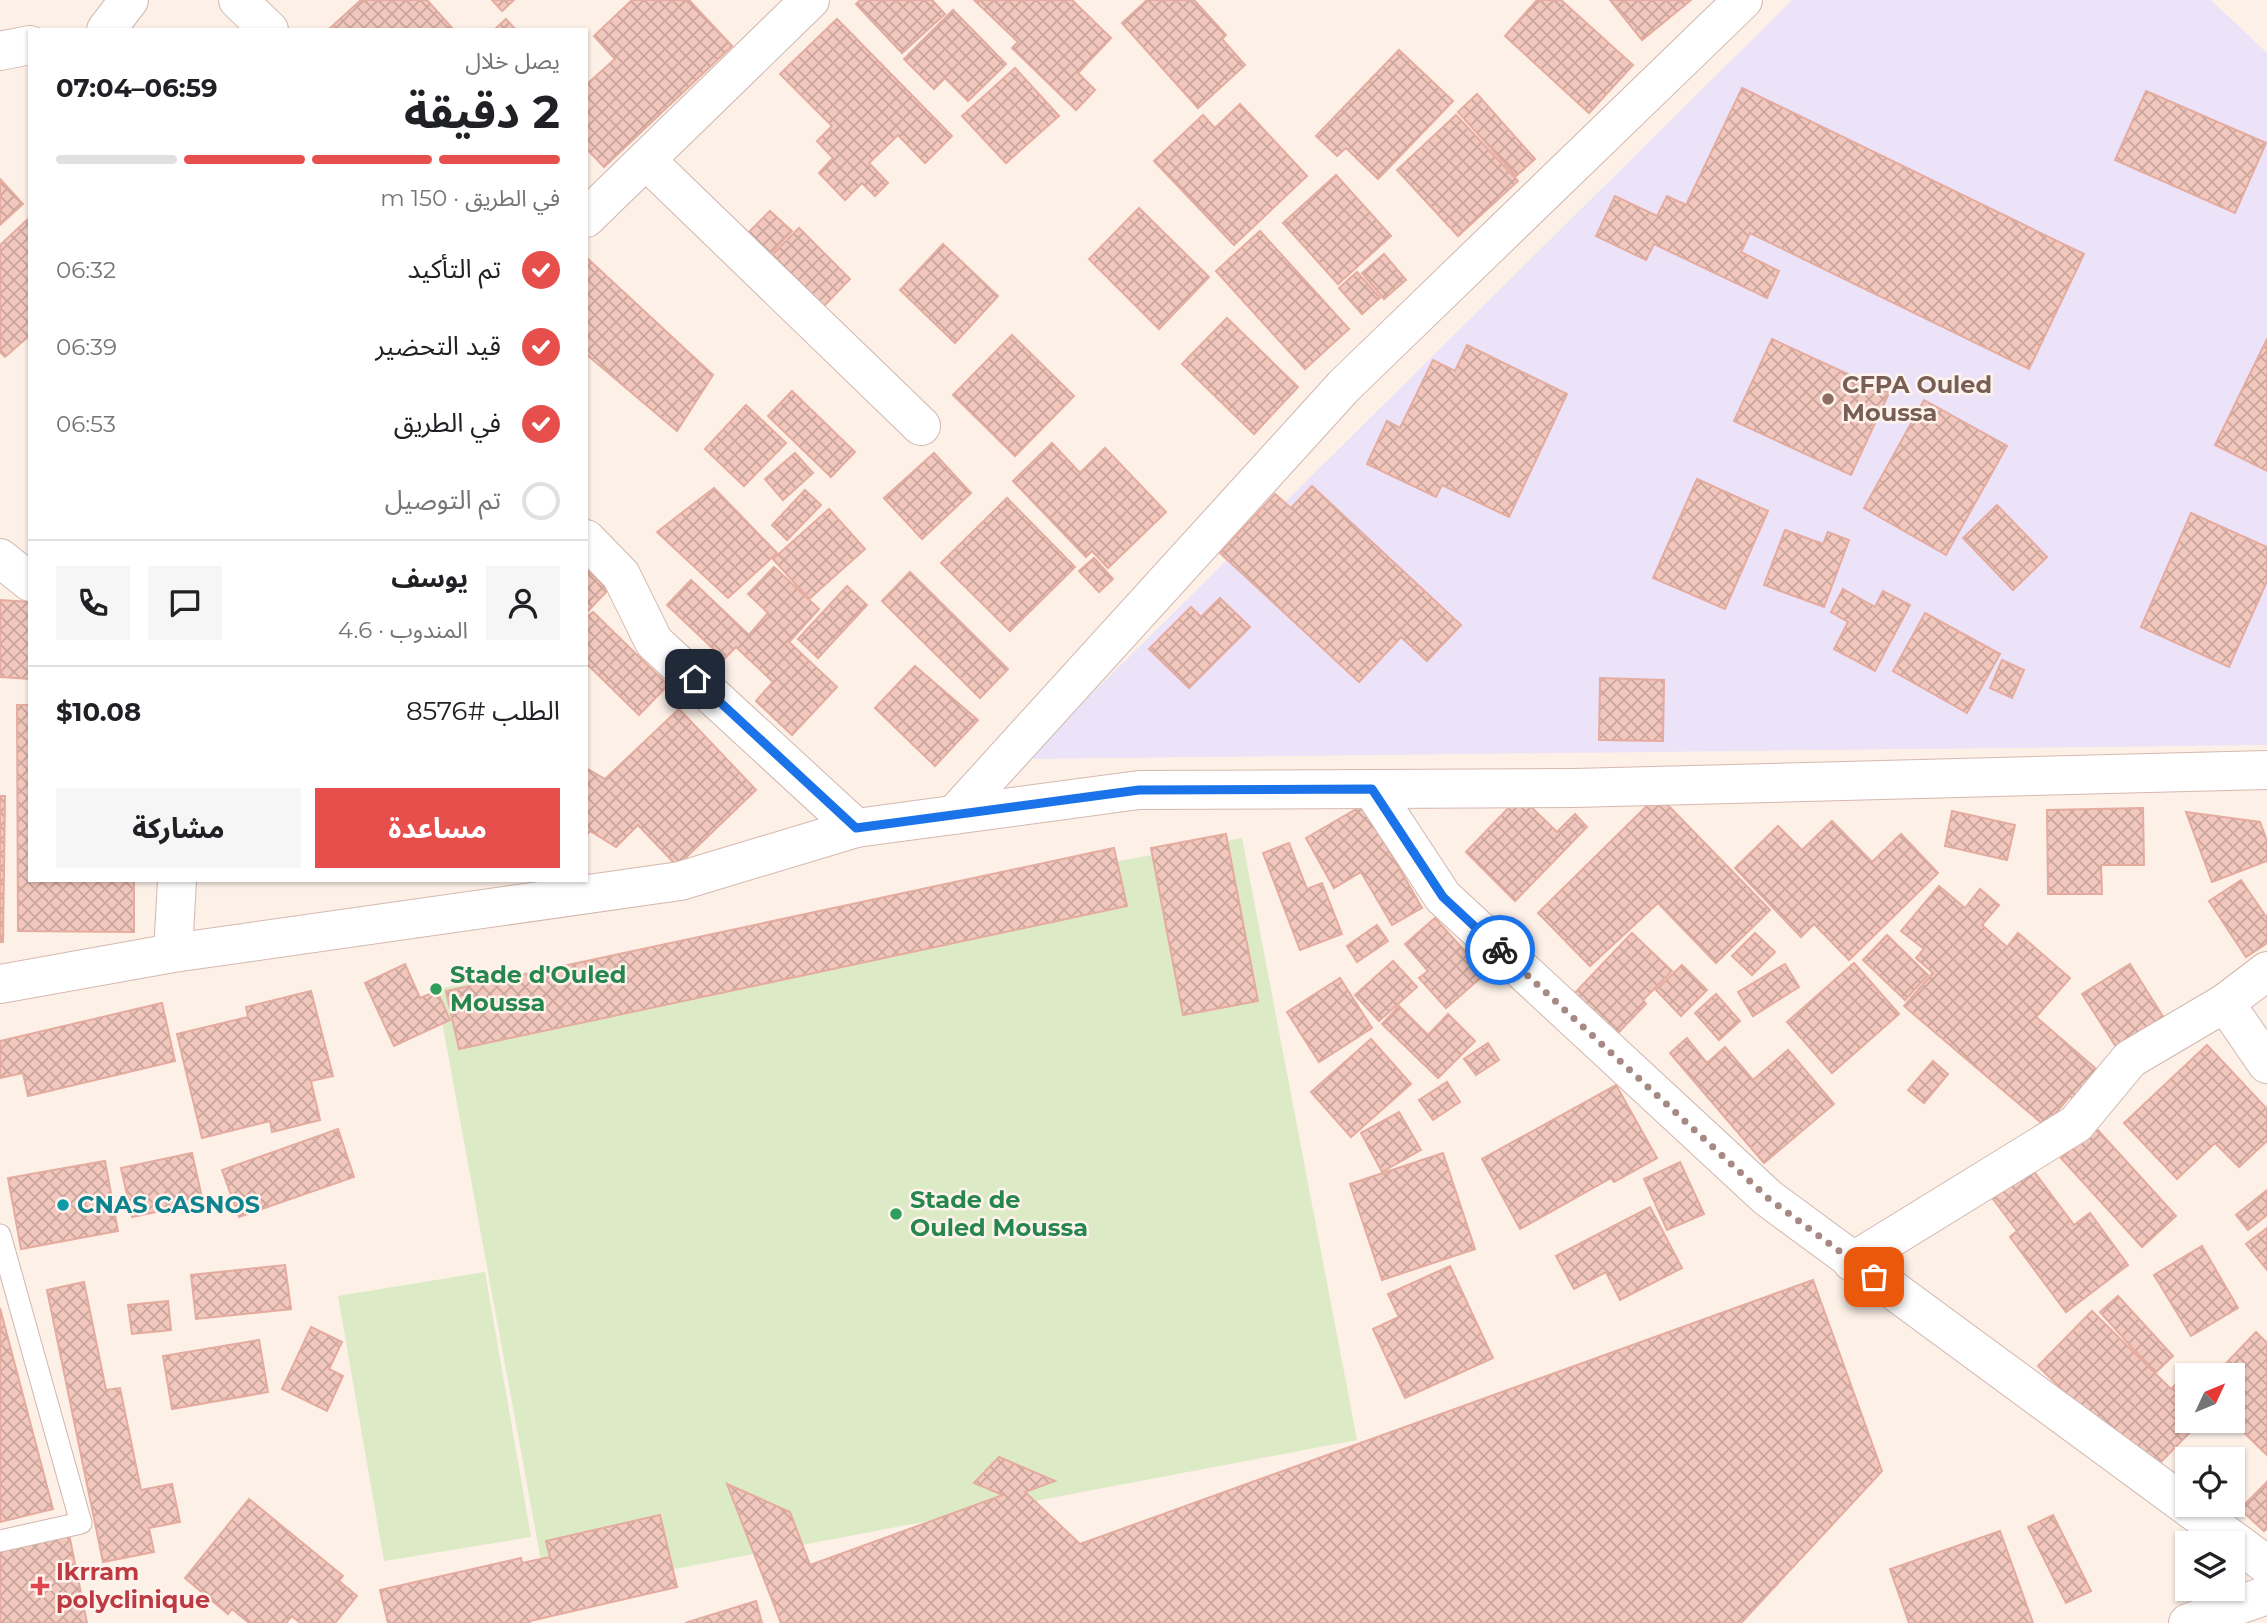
<!DOCTYPE html>
<html lang="ar">
<head>
<meta charset="utf-8">
<style>
  :root { --surface:#fff; --page:#f6f6f6; --text:#202124; --muted:#757577; --line:#e0e0e0; --accent:#e64f4c }
  body { margin:0; font-family:Montserrat,"Noto Sans Arabic",sans-serif; background:var(--page); color:var(--text); direction:rtl; height:100vh; display:flex; flex-direction:column; font-size:26px; white-space:nowrap }
  * { box-sizing:border-box; margin:0 }
  p { font-size:23px; color:var(--muted) }
  .icon { flex:none; width:38px; height:38px; fill:none; stroke:currentColor; stroke-width:2; stroke-linecap:round; stroke-linejoin:round }
  .map { position:relative; flex:1; overflow:hidden; direction:ltr }
  .side { position:absolute; left:28px; top:28px; width:560px; height:854px; display:flex; flex-direction:column; background:var(--surface); border-radius:0px; box-shadow:0 2px 5px #0004; direction:rtl }
  .side>* { flex:none }
  .needle { width:46px; rotate:46deg }
  .controls { position:absolute; left:2175px; top:1363px; display:grid; gap:14px }
  .controls a { display:grid; place-items:center; width:70px; height:70px; border-radius:0px; background:var(--surface); box-shadow:0 2px 5px #0004; font-size:35px }
  .pin { position:absolute; display:grid; place-items:center; width:60px; height:60px; color:#fff; margin:-30px; border-radius:14px; box-shadow:0 4px 10px #0006 }
  .courier { position:absolute; display:grid; place-items:center; width:70px; height:70px; margin:-35px; border:5px solid #1a73e8; border-radius:50%; background:#fff; color:#222; box-shadow:0 2px 9px #0007 }
  .overview em { font-style:normal; font-weight:700 }
  .overview div { display:flex; flex-direction:column-reverse }
  .overview { display:flex; align-items:center; justify-content:space-between; height:119px; padding:0 28px }
  h1 { font-size:46px; font-weight:700; line-height:52px }
  .bar { display:grid; grid-template-columns:repeat(4,1fr); gap:10px 7px; align-content:center; height:84px; padding:0 28px }
  .bar i { height:9px; border-radius:5px; background:var(--line) }
  .bar .on { background:var(--accent) }
  .bar p { grid-column:span 4 }
  .line { display:flex; align-items:center; gap:18px; padding:0 28px; border-top:2px solid var(--line) }
  .line div { flex:1 }
  .round { display:grid; place-items:center; flex:none; width:74px; height:74px; border-radius:0px; background:var(--page) }
  ol { padding:0 28px; list-style:none }
  li { display:flex; align-items:center; gap:21px; height:77px }
  li p { margin-inline-start:auto }
  li .icon { padding:7px; border-radius:50%; background:var(--accent); color:#fff; stroke-width:4 }
  li:last-child { color:var(--muted) }
  li i { width:38px; height:38px; border:4px solid var(--line); border-radius:50% }
  .button { display:flex; gap:14px; margin-top:auto; padding:14px 28px }
  .button a { flex:1; height:80px; border-radius:0px; background:var(--accent); color:#fff; font-size:28px; font-weight:700; line-height:80px; text-align:center }
  .button a+a { background:var(--page); color:var(--text) }
  .map>svg:first-child { display:block }
  .education { fill:#ede3f9 }
  .park { fill:#dceac5 }
  .building { fill:url(#building-cross-hatch); stroke:#e5ab9f; stroke-width:2 }
  .lines { fill:none; stroke-linecap:round; stroke-linejoin:round }
  .lane-casing { stroke:#d0b7af; stroke-width:23 }
  .street-casing { stroke:#d0b7af; stroke-width:40 }
  .secondary-casing { stroke:#d6b8af; stroke-width:40 }
  .lane { stroke:#fff; stroke-width:21 }
  .street { stroke:#fff; stroke-width:38 }
  .secondary { stroke:#fff; stroke-width:38 }
  .done { stroke:#a58982; stroke-width:7; stroke-dasharray:0 12.6 }
  .route { stroke:#1a73e8; stroke-width:9 }
  .education-dot { fill:#8d6e63; stroke:#fff4ed; stroke-width:2.5 }
  .leisure-dot { fill:#2e9e5b; stroke:#fff4ed; stroke-width:2.5 }
  .culture-dot { fill:#0f9aa8; stroke:#fff4ed; stroke-width:2.5 }
  .health-dot { fill:#e0444e; stroke:#fff4ed; stroke-width:2.5 }
  .labels { text-anchor:middle; stroke-width:5; stroke-linejoin:round; paint-order:stroke }
  .education-label { font-size:24px; font-weight:bold; fill:#785e54; stroke:#fff4ed; text-anchor:start }
  .leisure-label { font-size:24px; font-weight:bold; fill:#27864d; stroke:#fff4ed; text-anchor:start }
  .culture-label { font-size:24px; font-weight:bold; fill:#0d838f; stroke:#fff4ed; text-anchor:start }
  .health-label { font-size:24px; font-weight:bold; fill:#be3a42; stroke:#fff4ed; text-anchor:start }
</style>
</head>
<body>
<div class="map">
<svg width="2267" height="1623" viewBox="0 0 2267 1623">
  <defs>
    <pattern id="building-cross-hatch" width="8" height="8" patternUnits="userSpaceOnUse" patternTransform="scale(1.75)"><rect width="8" height="8" fill="#f2c8be"/><path d="M0 0l8 8M0 8l8-8" fill="none" stroke="#c9a59c"/></pattern>
  </defs>
  <rect width="100%" height="100%" fill="#fcf0e7"/>
  <polygon class="education" points="1792,0 2211,0 2267,53 2267,745 1026,759"/>
  <g class="park">
    <polygon points="1242,838 1357,1440 547,1593 436,989"/>
    <polygon points="485,1272 531,1537 384,1561 338,1296"/>
  </g>
  <g class="building">
    <polygon points="361,0 427,0 454,30 328,30"/>
    <polygon points="492,0 514,0 502,11"/>
    <polygon points="632,0 689,0 732,46 604,167 586,148 586,85 615,59 594,36"/>
    <polygon points="860,0 932,0 945,14 902,53 856,4"/>
    <polygon points="974,0 1072,0 1111,38 1078,73 1095,90 1076,110 1012,48 1018,42"/>
    <polygon points="1147,0 1194,0 1226,35 1222,39 1245,65 1198,108 1122,23"/>
    <polygon points="1537,0 1561,0 1633,65 1589,113 1505,36"/>
    <polygon points="1610,0 1691,0 1642,40"/>
    <polygon points="953,10 1006,64 968,101 945,78 934,89 904,59"/>
    <polygon points="506,19 516,30 494,30"/>
    <polygon points="837,19 952,136 925,163 898,135 869,163 888,183 875,196 862,183 845,200 819,173 833,158 817,141 832,126 780,74"/>
    <polygon points="1399,50 1453,101 1378,179 1346,148 1337,156 1316,136"/>
    <polygon points="1015,68 1059,116 1006,163 962,116"/>
    <polygon points="1742,88 2084,254 2029,369 1750,233 1741,252 1779,271 1767,298 1654,244 1646,260 1596,236 1615,196 1657,216 1667,196 1686,205"/>
    <polygon points="2146,91 2266,143 2235,213 2115,160"/>
    <polygon points="1477,94 1535,159 1516,176 1458,112"/>
    <polygon points="1240,104 1307,176 1234,245 1154,161 1203,115 1215,128"/>
    <polygon points="1456,115 1518,181 1458,236 1397,170"/>
    <polygon points="1336,175 1391,236 1338,284 1283,223"/>
    <polygon points="0,179 23,204 0,225"/>
    <polygon points="1139,208 1209,277 1159,329 1089,259"/>
    <polygon points="770,211 792,231 769,255 747,234"/>
    <polygon points="30,217 30,335 5,357 0,352 0,245"/>
    <polygon points="799,228 850,279 821,309 770,257"/>
    <polygon points="1260,231 1349,329 1305,369 1216,271"/>
    <polygon points="943,244 998,296 955,343 900,290"/>
    <polygon points="1384,254 1406,280 1384,299 1362,273"/>
    <polygon points="587,258 713,375 677,431 586,354"/>
    <polygon points="1357,272 1380,298 1362,314 1339,288"/>
    <polygon points="1227,318 1298,387 1254,434 1182,364"/>
    <polygon points="1012,335 1074,396 1015,456 953,395"/>
    <polygon points="1772,339 1889,393 1851,475 1734,421"/>
    <polygon points="2267,339 2267,471 2215,445"/>
    <polygon points="1467,345 1567,394 1509,517 1442,485 1436,497 1367,464 1387,421 1400,428 1433,360 1455,371"/>
    <polygon points="792,391 855,452 831,477 768,416"/>
    <polygon points="1924,400 2007,446 1946,555 1864,508"/>
    <polygon points="746,405 786,443 744,486 705,449"/>
    <polygon points="1052,443 1080,473 1105,448 1166,512 1108,568 1092,551 1086,557 1013,481"/>
    <polygon points="795,453 813,473 783,500 765,479"/>
    <polygon points="934,453 971,493 922,539 884,498"/>
    <polygon points="1697,479 1768,511 1725,609 1653,578"/>
    <polygon points="1312,486 1461,625 1427,661 1401,637 1359,682 1220,553 1275,494 1291,508"/>
    <polygon points="714,488 777,553 728,598 657,532"/>
    <polygon points="805,490 821,505 787,540 772,525"/>
    <polygon points="1007,498 1075,567 1010,631 941,563"/>
    <polygon points="1997,505 2047,557 2013,590 1963,538"/>
    <polygon points="829,509 865,549 809,599 773,559"/>
    <polygon points="2191,513 2267,547 2267,581 2229,667 2141,627"/>
    <polygon points="1785,530 1823,544 1828,532 1849,540 1824,607 1764,585"/>
    <polygon points="1094,558 1113,579 1099,592 1079,571"/>
    <polygon points="774,567 819,609 789,642 837,687 792,735 756,701 773,682 736,647 724,659 667,605 691,580 749,635 768,613 748,594"/>
    <polygon points="586,569 608,590 586,613"/>
    <polygon points="910,572 1008,669 980,698 882,601"/>
    <polygon points="847,586 867,605 818,658 798,639"/>
    <polygon points="1843,589 1875,607 1883,591 1910,605 1875,671 1834,649 1848,622 1831,612"/>
    <polygon points="1220,598 1250,627 1189,688 1149,649 1191,607 1201,617"/>
    <polygon points="0,600 30,602 30,679 0,677"/>
    <polygon points="593,612 668,685 639,715 586,663 586,618"/>
    <polygon points="1925,613 2000,654 1967,713 1893,671"/>
    <polygon points="2002,660 2024,670 2012,698 1990,688"/>
    <polygon points="915,666 978,720 935,766 875,708"/>
    <polygon points="1600,678 1664,680 1663,741 1599,740"/>
    <polygon points="17,705 30,705 30,880 134,880 134,932 18,931"/>
    <polygon points="679,709 756,790 677,866 638,825 616,847 590,831 586,836 586,768 605,779"/>
    <polygon points="1658,795 1770,910 1716,963 1658,903 1590,966 1538,913"/>
    <polygon points="0,796 5,796 3,942 0,942"/>
    <polygon points="1520,796 1557,832 1575,814 1587,827 1515,901 1466,852"/>
    <polygon points="1363,805 1422,908 1392,925 1361,872 1334,888 1306,838"/>
    <polygon points="2143,808 2144,865 2101,865 2102,894 2048,894 2047,810"/>
    <polygon points="1952,811 2015,825 2007,860 1945,846"/>
    <polygon points="2186,812 2260,822 2267,841 2267,861 2212,882"/>
    <polygon points="1832,821 1872,862 1901,834 1938,873 1849,960 1814,924 1801,937 1735,868 1778,826 1802,850"/>
    <polygon points="1226,834 1258,1001 1183,1015 1151,848"/>
    <polygon points="1289,843 1307,889 1322,883 1342,934 1300,950 1263,853"/>
    <polygon points="1114,848 1127,906 459,1049 446,991"/>
    <polygon points="2241,880 2267,918 2267,943 2246,957 2209,901"/>
    <polygon points="1939,886 1965,908 1980,889 1999,905 1982,925 2007,947 2018,933 2070,978 2036,1017 2108,1079 2083,1108 2070,1096 2045,1126 1904,1006 1933,973 1916,958 1924,949 1901,931"/>
    <polygon points="1435,918 1485,974 1446,1008 1419,978 1428,971 1405,944"/>
    <polygon points="1377,925 1388,941 1357,962 1347,946"/>
    <polygon points="1632,933 1672,971 1643,1000 1646,1004 1615,1036 1572,996"/>
    <polygon points="1755,933 1775,952 1752,975 1732,956"/>
    <polygon points="1887,935 1928,975 1905,1000 1863,960"/>
    <polygon points="1393,961 1417,987 1379,1021 1355,995"/>
    <polygon points="1854,963 1899,1014 1832,1073 1787,1022"/>
    <polygon points="405,964 420,998 437,991 450,1020 394,1046 365,983"/>
    <polygon points="1785,964 1799,987 1753,1016 1738,992"/>
    <polygon points="2130,964 2169,1026 2122,1056 2082,994"/>
    <polygon points="1682,965 1707,990 1681,1016 1656,990"/>
    <polygon points="1340,978 1372,1028 1319,1062 1287,1012"/>
    <polygon points="311,991 333,1076 311,1081 320,1120 272,1132 270,1121 202,1138 177,1034 248,1017 246,1007"/>
    <polygon points="1716,994 1740,1021 1719,1040 1695,1013"/>
    <polygon points="162,1003 175,1061 28,1096 23,1073 0,1078 0,1041"/>
    <polygon points="1399,1006 1428,1035 1448,1014 1475,1041 1438,1078 1382,1024"/>
    <polygon points="1687,1038 1707,1063 1725,1047 1753,1080 1788,1050 1834,1104 1764,1163 1670,1053"/>
    <polygon points="1371,1039 1411,1084 1351,1137 1311,1092"/>
    <polygon points="1488,1043 1499,1060 1476,1075 1464,1059"/>
    <polygon points="2207,1045 2267,1109 2267,1141 2239,1167 2215,1143 2177,1179 2124,1123"/>
    <polygon points="1933,1061 1948,1074 1924,1103 1908,1090"/>
    <polygon points="1447,1082 1460,1102 1433,1120 1419,1100"/>
    <polygon points="1616,1085 1657,1158 1614,1182 1611,1178 1520,1229 1482,1159"/>
    <polygon points="1399,1112 1421,1150 1382,1172 1361,1133"/>
    <polygon points="2095,1127 2176,1216 2142,1247 2061,1158"/>
    <polygon points="338,1129 354,1177 239,1217 222,1170"/>
    <polygon points="192,1153 203,1202 132,1217 121,1168"/>
    <polygon points="1443,1153 1475,1249 1382,1280 1350,1184"/>
    <polygon points="105,1161 118,1231 21,1249 8,1178"/>
    <polygon points="2026,1161 2074,1225 2090,1213 2128,1265 2066,1312 2010,1237 2017,1231 1987,1191"/>
    <polygon points="1680,1162 1704,1214 1667,1230 1644,1179"/>
    <polygon points="2267,1190 2267,1215 2248,1230 2236,1215"/>
    <polygon points="1650,1207 1682,1268 1620,1300 1606,1272 1574,1289 1556,1256"/>
    <polygon points="2267,1228 2267,1270 2246,1244"/>
    <polygon points="2202,1246 2238,1308 2191,1336 2154,1275"/>
    <polygon points="285,1265 291,1309 196,1319 191,1275"/>
    <polygon points="1450,1266 1493,1358 1405,1398 1373,1329 1399,1317 1388,1294"/>
    <polygon points="1813,1280 1882,1471 1741,1623 1639,1623 1637,1621 1638,1623 781,1623 727,1484 790,1512 810,1565 1003,1495 974,1483 999,1457 1055,1481 1025,1492 1080,1544"/>
    <polygon points="84,1282 106,1390 120,1388 141,1490 172,1484 180,1522 149,1528 154,1552 103,1562 47,1290"/>
    <polygon points="2118,1296 2173,1356 2155,1373 2100,1312"/>
    <polygon points="168,1301 171,1330 132,1334 128,1305"/>
    <polygon points="0,1308 53,1509 0,1522"/>
    <polygon points="2092,1311 2171,1389 2192,1368 2199,1376 2188,1376 2188,1421 2201,1421 2149,1474 2038,1366"/>
    <polygon points="311,1327 342,1342 329,1369 343,1376 327,1411 282,1389"/>
    <polygon points="2256,1332 2267,1343 2267,1455 2232,1421 2233,1376 2214,1376"/>
    <polygon points="259,1340 268,1392 172,1409 163,1356"/>
    <polygon points="2267,1482 2267,1529 2264,1531 2240,1509"/>
    <polygon points="249,1499 343,1576 339,1581 357,1596 335,1623 300,1623 292,1616 286,1623 249,1623 232,1609 228,1614 185,1578"/>
    <polygon points="660,1515 677,1587 530,1621 530,1623 388,1623 380,1590 521,1558 522,1563 550,1557 546,1541"/>
    <polygon points="2053,1515 2091,1591 2066,1603 2028,1527"/>
    <polygon points="2000,1531 2033,1623 1909,1623 1890,1569"/>
    <polygon points="69,1534 87,1623 0,1623 0,1548"/>
    <polygon points="756,1601 762,1623 685,1623"/>
  </g>
  <g class="lines">
    <g class="lane-casing">
      <polyline id="lane" points="0,1235 81,1523 0,1541"/>
    </g>
    <g class="street-casing">
      <g id="street">
        <polyline points="238,0 269,30"/>
        <polyline points="106,30 129,0"/>
        <polyline points="0,51 30,45"/>
        <polyline points="647,161 921,426"/>
        <polyline points="586,218 810,0"/>
        <polyline points="586,539 621,575 654,642 856,828"/>
        <polyline points="0,558 30,582"/>
        <polyline points="1372,789 1443,897 1768,1198 2267,1565"/>
        <polyline points="954,815 1344,386 1743,0"/>
        <polyline points="173,953 177,880"/>
        <polyline points="2225,1003 2267,1064"/>
        <polyline points="1852,1262 2076,1124 2130,1059 2225,1003 2267,971"/>
        <polyline points="2188,1623 2267,1595"/>
      </g>
    </g>
    <g class="secondary-casing">
      <polyline id="secondary" points="0,984 173,953 680,881 856,828 1139,790 1574,788 2267,770"/>
    </g>
    <use href="#lane" class="lane"/>
    <use href="#street" class="street"/>
    <use href="#secondary" class="secondary"/>
  </g>
  <g class="lines">
    <polyline class="done" points="1500,950 1768,1198 1874,1277"/>
    <polyline class="route" points="695,679 856,828 1139,790 1372,789 1443,897 1500,950"/>
  </g>
  <circle class="education-dot" cx="1828" cy="399" r="7"/>
  <g class="leisure-dot">
    <circle cx="436" cy="989" r="7"/>
    <circle cx="896" cy="1214" r="7"/>
  </g>
  <circle class="culture-dot" cx="63" cy="1205" r="7"/>
  <path class="health-dot" d="M36.5 1575.5h7v7h7v7h-7v7h-7v-7h-7v-7h7z"/>
  <g class="labels">
    <g class="education-label">
      <text x="1842" y="393">CFPA Ouled<tspan x="1842" dy="28">Moussa</tspan></text>
    </g>
    <g class="leisure-label">
      <text x="450" y="983">Stade d'Ouled<tspan x="450" dy="28">Moussa</tspan></text>
      <text x="910" y="1208">Stade de<tspan x="910" dy="28">Ouled Moussa</tspan></text>
    </g>
    <g class="culture-label">
      <text x="77" y="1213">CNAS CASNOS</text>
    </g>
    <g class="health-label">
      <text x="56" y="1580">Ikrram<tspan x="56" dy="28">polyclinique</tspan></text>
    </g>
  </g>
</svg>
<div class="controls">
<a><svg class="needle" viewBox="-14 -14 28 28"><path d="M0-13l5 13h-10z" fill="#e53935"/><path d="M0 13l5-13h-10z" fill="#757577"/></svg></a>
<a><svg class="icon" aria-label="locate" viewBox="0 0 24 24"><circle cx="12" cy="12" r="6"/><path d="M12 2v4M12 18v4M2 12h4M18 12h4"/></svg></a>
<a><svg class="icon" aria-label="layers" viewBox="0 0 24 24"><path d="M12 4l9 5-9 5-9-5zM3 14l9 5 9-5"/></svg></a>
</div>
<div class="pin" style="left:1874px;top:1277px;background:#ea580c"><svg class="icon" aria-label="bag" viewBox="0 0 24 24"><path d="M5 8h14l-1 12H6zM9 8a3 3 0 0 1 6 0"/></svg></div>
<div class="pin" style="left:695px;top:679px;background:#1f2937"><svg class="icon" aria-label="home" viewBox="0 0 24 24"><path d="M3 11l9-7 9 7M6 9v11h12V9"/></svg></div>
<div class="courier" style="left:1500px;top:950px"><svg class="icon" aria-label="bike" viewBox="0 0 24 24"><circle cx="6" cy="16" r="4"/><circle cx="18" cy="16" r="4"/><path d="M6 16l4-8h5l3 8M10 8l3 8H6M13 5h3"/></svg></div>
<section class="side">
<div class="overview"><div><h1>2 دقيقة</h1><p>يصل خلال</p></div><em>06:59–07:04</em></div>
<div class="bar"><i class="on"></i><i class="on"></i><i class="on"></i><i></i><p>في الطريق · 150 m</p></div>
<ol>
<li><svg class="icon" aria-label="check" viewBox="0 0 24 24"><path d="M5 12l5 5 9-10"/></svg>تم التأكيد<p>06:32</p></li>
<li><svg class="icon" aria-label="check" viewBox="0 0 24 24"><path d="M5 12l5 5 9-10"/></svg>قيد التحضير<p>06:39</p></li>
<li><svg class="icon" aria-label="check" viewBox="0 0 24 24"><path d="M5 12l5 5 9-10"/></svg>في الطريق<p>06:53</p></li>
<li><i></i>تم التوصيل</li>
</ol>
<div class="line" style="height:126px"><a class="round"><svg class="icon" aria-label="person" viewBox="0 0 24 24"><circle cx="12" cy="8" r="4"/><path d="M4 21q1-7 8-7t8 7"/></svg></a><div><b>يوسف</b><p>المندوب · 4.6</p></div><a class="round"><svg class="icon" aria-label="chat" viewBox="0 0 24 24"><path d="M4 5h16v11H9l-5 4z"/></svg></a><a class="round"><svg class="icon" aria-label="phone" viewBox="0 0 24 24"><path d="M5 4h4l2 5-3 2q2 4 5 5l2-3 5 2v4C11 20 4 13 5 4z"/></svg></a></div>
<div class="line" style="height:91px"><div>الطلب #8576</div><b>$10.08</b></div>
<div class="button"><a>مساعدة</a><a>مشاركة</a></div>
</section>
</div>
</body>
</html>
